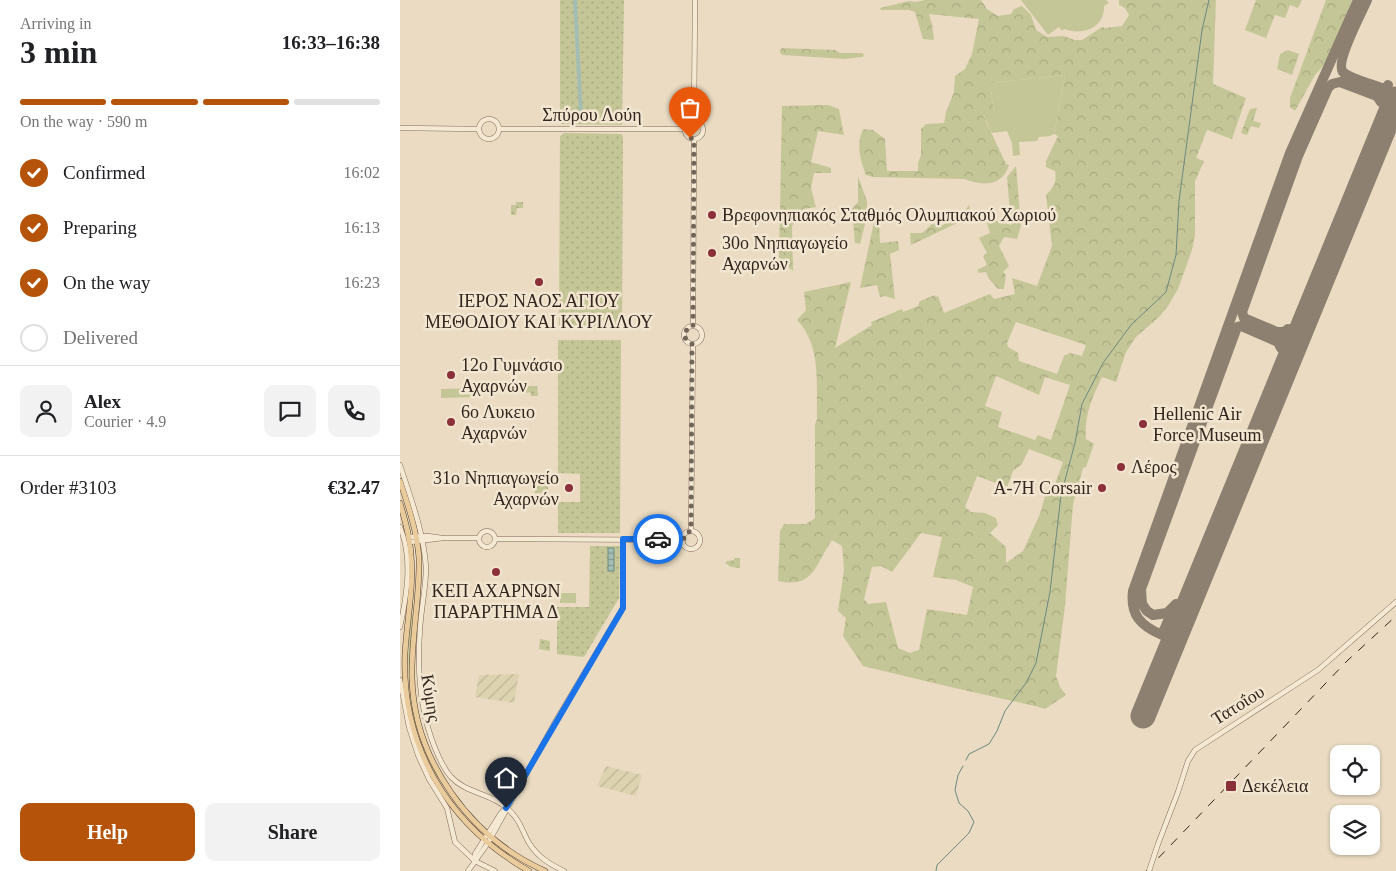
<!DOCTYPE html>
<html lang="en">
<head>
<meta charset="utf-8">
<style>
  :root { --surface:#fff; --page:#f2f2f2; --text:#202124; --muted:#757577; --line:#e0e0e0; --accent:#b45309 }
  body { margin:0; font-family:Georgia,serif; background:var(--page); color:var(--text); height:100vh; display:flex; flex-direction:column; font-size:19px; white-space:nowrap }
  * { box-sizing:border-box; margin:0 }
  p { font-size:16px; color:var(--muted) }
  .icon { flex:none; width:28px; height:28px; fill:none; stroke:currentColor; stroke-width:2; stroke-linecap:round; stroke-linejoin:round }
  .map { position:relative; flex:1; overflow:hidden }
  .sheet { display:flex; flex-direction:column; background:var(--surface); width:400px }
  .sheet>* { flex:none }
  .controls { position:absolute; left:930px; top:745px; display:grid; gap:10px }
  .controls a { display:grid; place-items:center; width:50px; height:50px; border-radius:10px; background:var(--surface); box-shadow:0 1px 4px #0004; font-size:25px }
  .pin { position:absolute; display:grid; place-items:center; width:42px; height:42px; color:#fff; margin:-51px -21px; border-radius:50% 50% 50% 0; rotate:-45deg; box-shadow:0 0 5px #0007 }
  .pin .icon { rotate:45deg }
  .courier { position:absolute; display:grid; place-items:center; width:50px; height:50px; margin:-25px; border:4px solid #1a73e8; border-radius:50%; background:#fff; color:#222; box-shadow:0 1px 6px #0007 }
  .overview em { font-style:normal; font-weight:800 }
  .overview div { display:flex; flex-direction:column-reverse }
  .overview { display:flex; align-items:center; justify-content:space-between; height:85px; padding:0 20px }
  h1 { font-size:32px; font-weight:800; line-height:38px }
  .bar { display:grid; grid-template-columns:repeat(4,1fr); gap:8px 5px; align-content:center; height:60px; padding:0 20px }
  .bar i { height:6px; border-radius:4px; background:var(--line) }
  .bar .current { background:var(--accent) }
  .bar p { grid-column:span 4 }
  .line { display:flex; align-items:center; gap:12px; padding:0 20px; border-top:1px solid var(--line) }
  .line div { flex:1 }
  .round { display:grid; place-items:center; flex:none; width:52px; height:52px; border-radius:10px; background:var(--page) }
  ol { padding:0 20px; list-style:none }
  li { display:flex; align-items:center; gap:15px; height:55px }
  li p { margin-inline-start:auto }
  li .icon { padding:5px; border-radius:50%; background:var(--accent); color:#fff; stroke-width:4 }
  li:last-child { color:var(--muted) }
  li i { width:28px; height:28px; border:2px solid var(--line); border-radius:50% }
  .primary-button { display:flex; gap:10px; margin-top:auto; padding:10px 20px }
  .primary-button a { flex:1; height:58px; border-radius:10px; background:var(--accent); color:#fff; font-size:20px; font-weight:800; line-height:58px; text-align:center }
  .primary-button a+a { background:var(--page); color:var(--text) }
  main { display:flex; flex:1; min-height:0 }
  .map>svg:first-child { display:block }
  .farmland { fill:url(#farmland-furrows) }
  .grass { fill:#c5c697 }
  .forest { fill:url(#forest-crowns); fill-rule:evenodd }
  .park { fill:url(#park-dots) }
  .water { fill:url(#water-rules); stroke:#6c8980 }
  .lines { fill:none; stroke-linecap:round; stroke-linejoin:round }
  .stream { stroke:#6c8980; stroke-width:1 }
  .canal { stroke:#a4bdb3; stroke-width:4 }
  .taxiway { stroke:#8e8070; stroke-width:10 }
  .runway { stroke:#8e8070; stroke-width:25 }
  .minor-casing { stroke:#826c5b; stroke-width:5.5 }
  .major-casing { stroke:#503c2f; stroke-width:6 }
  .minor { stroke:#f5e9d4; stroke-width:4.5 }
  .major { stroke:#eacc9c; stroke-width:5 }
  .rail { stroke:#33261e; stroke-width:1; stroke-dasharray:9 9; stroke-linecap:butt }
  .minor-bridge-casing { stroke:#826c5b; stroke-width:5.5; stroke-linecap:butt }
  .minor-bridge { stroke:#f5e9d4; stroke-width:4.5 }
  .done { stroke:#736557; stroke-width:5; stroke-dasharray:0 9 }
  .route { stroke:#1a73e8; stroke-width:6 }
  .poi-dot { fill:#8b3038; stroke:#f2e6d1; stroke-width:2 }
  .labels { text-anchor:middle; stroke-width:5; stroke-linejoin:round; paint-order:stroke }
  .street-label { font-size:18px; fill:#33261e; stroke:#f2e6d1 }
  .poi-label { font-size:18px; fill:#33261e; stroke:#f2e6d1; text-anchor:start }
</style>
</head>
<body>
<main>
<section class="sheet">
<div class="overview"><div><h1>3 min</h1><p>Arriving in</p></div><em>16:33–16:38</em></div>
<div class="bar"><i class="current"></i><i class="current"></i><i class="current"></i><i></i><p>On the way · 590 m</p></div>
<ol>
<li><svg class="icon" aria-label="check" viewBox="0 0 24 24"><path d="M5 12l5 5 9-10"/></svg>Confirmed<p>16:02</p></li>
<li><svg class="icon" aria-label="check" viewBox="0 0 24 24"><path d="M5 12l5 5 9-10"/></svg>Preparing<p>16:13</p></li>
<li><svg class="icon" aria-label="check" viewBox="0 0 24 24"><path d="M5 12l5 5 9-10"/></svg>On the way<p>16:23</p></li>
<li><i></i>Delivered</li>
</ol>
<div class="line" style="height:90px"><a class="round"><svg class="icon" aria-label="person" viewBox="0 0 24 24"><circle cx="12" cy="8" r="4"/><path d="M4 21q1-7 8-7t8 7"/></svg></a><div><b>Alex</b><p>Courier · 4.9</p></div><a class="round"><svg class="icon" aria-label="chat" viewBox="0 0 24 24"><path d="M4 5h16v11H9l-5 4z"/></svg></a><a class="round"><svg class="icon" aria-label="phone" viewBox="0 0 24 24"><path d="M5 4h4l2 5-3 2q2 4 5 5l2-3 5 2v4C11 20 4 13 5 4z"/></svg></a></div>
<div class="line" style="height:65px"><div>Order #3103</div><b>€32.47</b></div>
<div class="primary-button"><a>Help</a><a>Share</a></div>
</section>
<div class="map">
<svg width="996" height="871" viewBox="0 0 996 871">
  <defs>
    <pattern id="farmland-furrows" width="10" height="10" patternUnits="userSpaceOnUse" patternTransform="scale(1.25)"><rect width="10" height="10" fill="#ded3b0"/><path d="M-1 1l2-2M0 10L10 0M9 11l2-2" fill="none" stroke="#bfb597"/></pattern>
    <pattern id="forest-crowns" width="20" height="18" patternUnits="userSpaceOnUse" patternTransform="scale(1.25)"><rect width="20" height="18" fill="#c5c697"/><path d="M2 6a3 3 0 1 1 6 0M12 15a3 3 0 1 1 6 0" fill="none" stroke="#aaaa82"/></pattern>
    <pattern id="park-dots" width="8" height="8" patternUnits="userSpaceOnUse" patternTransform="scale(1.25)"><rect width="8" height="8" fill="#c5c697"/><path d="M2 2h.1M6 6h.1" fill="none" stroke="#aaaa82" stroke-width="1.8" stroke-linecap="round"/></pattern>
    <pattern id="water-rules" width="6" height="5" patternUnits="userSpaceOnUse" patternTransform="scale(1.25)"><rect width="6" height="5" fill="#a4bdb3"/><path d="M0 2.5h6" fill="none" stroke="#869991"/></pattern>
  </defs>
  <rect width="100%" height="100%" fill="#eadbc2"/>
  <g class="farmland">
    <polygon points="119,674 114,703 75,697 79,675"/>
    <polygon points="206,766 242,775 236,796 197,786"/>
  </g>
  <g class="grass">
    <path d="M621,0H706L709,3L704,6C705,28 682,36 664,29L662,31L659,27L648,35Z"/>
    <polygon points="665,75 654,134 650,136 639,137 637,141 619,142 620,155 613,156 612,143 607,131 592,133 583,114 594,113 590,83"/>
    <polygon points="79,388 79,397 41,398 41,389"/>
    <rect x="160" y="593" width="16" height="10"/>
    <path d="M12,602L13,603C11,642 7,680 16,719C21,738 32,758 39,777L37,778C3,716 6,670 12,602Z"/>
  </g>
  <g class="forest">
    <path d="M525,0H581L587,9L598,16L611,14L614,9L622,6L631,15L636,30L647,37L663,36L675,40H682L702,27L705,28L722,26L729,15L725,8L719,5V0H816L813,84L846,98L832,139L807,130L796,158L804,161L795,181V235L792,250L778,289L768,306L760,316L736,337L726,352L716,382L702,377C692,398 684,416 686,439L694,444L686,467L683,468L673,504L665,606L656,676L660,687L666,695L645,709L635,706L546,686L463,666L443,636L446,618L438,611L444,570L442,546L432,540C415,564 415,589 378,581L380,531L384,524H406L415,518V425L417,419C416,385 422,346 397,320L406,310L404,292L451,282L435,348L472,325L471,322L502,309L503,312L518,306L520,301L535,295L536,297L538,296L544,313L590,294L594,299L615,294L612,278L637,286L652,246L646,195C654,187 657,182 655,171L646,167V161L658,136L654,134L665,75L590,83L594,113L583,115L606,164L609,165C602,187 583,186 564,179L473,177L466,175C460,159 456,145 463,129L473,130L485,139L487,171H518V163L521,155V129L526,124L544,123L546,112L554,92L555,76L565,69L572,54L579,19L529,14L532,24L534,40L523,39L515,12L509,10H481L480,8L509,1L516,2ZM616,322L686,345L682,356L670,353L664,356L657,374L619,361L618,353L608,347L607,343ZM596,376L639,395L645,377L670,385L651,440L638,435L635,440L598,427L602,412L585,406ZM629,449L663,462L655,484L647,489L640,514L623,551L606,563V547L590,533L598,525L596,518L585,513L571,512L565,507L577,476L607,487L613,471L622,464ZM521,533L542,537L533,577L556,580L573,587L567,615L527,609L519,650L510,653L498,648L486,602L468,604L464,599L472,567L481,566L492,572Z"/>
    <polygon points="856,0 902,0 898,8 890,5 885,18 875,15 866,38 845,30"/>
    <polygon points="926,0 952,0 930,58 915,75 895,111 890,107 890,98"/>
    <polygon points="382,48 435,50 440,53 463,53 464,56 462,57 445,59 383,55 380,53 380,50"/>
    <polygon points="888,50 899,54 892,75 877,69 880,54"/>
    <polygon points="428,105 439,109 444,135 418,131 411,162 431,168 431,173 414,173 411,188 416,207 403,209 392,226 393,271 379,259 382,106"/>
    <polygon points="857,108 853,121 861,123 859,128 851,126 847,135 841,133 850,109"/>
    <polygon points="616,166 621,226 617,239 604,237 599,246 609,266 603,272 606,275 604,289 598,289 589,279 586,272 579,273 577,270 587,265 583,256 587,253 579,238 590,233 586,220 593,220 611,225 607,177"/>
    <polygon points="458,176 467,201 467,216 460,244 455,243 452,209 458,202"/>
    <polygon points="569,205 572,216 511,245 510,233 522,233 532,224 543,225 546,221 562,215"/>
    <polygon points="474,222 479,223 480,243 498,241 499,250 490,254 495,299 485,296 480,297 477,285 460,288"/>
  </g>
  <g class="park">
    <polygon points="160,0 224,0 222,125 162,124 160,123"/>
    <polygon points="164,133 221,134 223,136 222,330 159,329 160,136"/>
    <polygon points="116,202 123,202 123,208 117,208 116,215 111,215 111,205 116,205"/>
    <polygon points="158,340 221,340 220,533 158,533 158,502 180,502 180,474 158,473"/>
    <polygon points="126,386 137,386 138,396 131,396 130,392 126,393"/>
    <polygon points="147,484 149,494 144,495 143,492 135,494 134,487"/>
    <polygon points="190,546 220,546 219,598 184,657 157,654 157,607 189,607"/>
    <polygon points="334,558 340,558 340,568 331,567 325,563 327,561 334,560"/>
    <polygon points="140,639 150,641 150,651 139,649"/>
  </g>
  <rect class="water" x="208" y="548" width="6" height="23"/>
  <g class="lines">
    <g class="stream">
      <polyline points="566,760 569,754 589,744 597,731 605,711 626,683 636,663 650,592 661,495 675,443 682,404 703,363 731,325 766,292 776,255 779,201 802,30 809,0"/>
      <polyline points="536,871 537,865 569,833 574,822 568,811 559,803 555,790 558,775 563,766"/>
    </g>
    <polyline class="canal" points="175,0 181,115 179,121"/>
    <g class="taxiway">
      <path d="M776,604L767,613L753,615L747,611L742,604L741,589L837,327L841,326L878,342L881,348L888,329L884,332H877L844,318L842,312L898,156L928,88L932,84L940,82L977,96L981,102L988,85L986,88H981C971,84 952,79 944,73C933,65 962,12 967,0"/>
      <path d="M774,607L762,635C741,626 730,615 733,591L890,153L958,0"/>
    </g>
    <polyline class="runway" points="743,716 996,99"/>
    <g class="minor-casing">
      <g id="minor">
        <circle cx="89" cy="129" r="10"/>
        <polyline points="294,121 295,0"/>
        <circle cx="294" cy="130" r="9"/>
        <polyline points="0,128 79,129"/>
        <polyline points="99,129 285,129"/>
        <polyline points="293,326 294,139"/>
        <circle cx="293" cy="335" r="9"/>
        <path d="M0,465C11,499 24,533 26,568C26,588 21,609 20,629C17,669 19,709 35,748C39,758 44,769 51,777C67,794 91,793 107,808C121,821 121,829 129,843C138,857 149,864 164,871"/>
        <path d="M0,527C13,558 7,595 0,627"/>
        <circle cx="87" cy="539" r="8"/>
        <polyline points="291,531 293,344"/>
        <circle cx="291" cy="540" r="9"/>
        <polyline points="9,537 28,536 42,538"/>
        <polyline points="95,539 283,540"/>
        <polyline points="10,542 43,538 78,538"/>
        <polyline points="0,680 9,727 18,755 29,779 47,808 55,842 75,861 95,871"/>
        <polyline points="758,844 778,792 788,761 795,750 918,670 996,602"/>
        <polyline points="75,861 75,854 101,813 105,809"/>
        <polyline points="68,871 88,843 154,724 223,608 223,539"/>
      </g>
    </g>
    <g class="major-casing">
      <g id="major">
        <path d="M0,481C8,505 17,531 19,558C20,598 11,638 12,678C14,761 71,838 145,871"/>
        <path d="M0,503C5,520 10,537 11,555C14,587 7,620 5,653C1,747 48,825 129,871"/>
      </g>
    </g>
    <use href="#minor" class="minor"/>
    <use href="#major" class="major"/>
    <polyline class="rail" points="746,871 947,661 996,616"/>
    <g class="minor-bridge-casing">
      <polyline id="minor-bridge" points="749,871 758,844"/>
    </g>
    <use href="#minor-bridge" class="minor-bridge"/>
  </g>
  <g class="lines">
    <polyline class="done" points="258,539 283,540 286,533 291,531 292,344 286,340 284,334 288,328 293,326 294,145 294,139 290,138"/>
    <polyline class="route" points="106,808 223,608 223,539 258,539"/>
  </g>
  <g class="poi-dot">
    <circle cx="312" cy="215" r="5"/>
    <circle cx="312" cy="253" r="5"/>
    <circle cx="139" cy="282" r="5"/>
    <circle cx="51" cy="375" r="5"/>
    <circle cx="51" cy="422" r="5"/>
    <circle cx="743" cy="424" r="5"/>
    <circle cx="721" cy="467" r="5"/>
    <circle cx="169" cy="488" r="5"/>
    <circle cx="702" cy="488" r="5"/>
    <circle cx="96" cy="572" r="5"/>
    <rect x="825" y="780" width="12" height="12" rx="2.5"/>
  </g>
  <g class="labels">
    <g class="street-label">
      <text x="192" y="121">Σπύρου Λούη</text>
      <text transform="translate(31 698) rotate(81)" y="6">Κύμης</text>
      <text transform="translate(838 705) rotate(-32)" y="6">Τατοΐου</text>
    </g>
    <g class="poi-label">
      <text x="322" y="221">Βρεφονηπιακός Σταθμός Ολυμπιακού Χωριού</text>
      <text x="322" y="249">30ο Νηπιαγωγείο<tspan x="322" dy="21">Αχαρνών</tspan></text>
      <text x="139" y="307" text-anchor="middle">ΙΕΡΟΣ ΝΑΟΣ ΑΓΙΟΥ<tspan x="139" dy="21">ΜΕΘΟΔΙΟΥ ΚΑΙ ΚΥΡΙΛΛΟΥ</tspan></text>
      <text x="61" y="371">12ο Γυμνάσιο<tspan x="61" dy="21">Αχαρνών</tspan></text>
      <text x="61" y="418">6ο Λυκειο<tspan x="61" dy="21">Αχαρνών</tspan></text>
      <text x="753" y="420">Hellenic Air<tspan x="753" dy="21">Force Museum</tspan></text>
      <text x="731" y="473">Λέρος</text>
      <text x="159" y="484" text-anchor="end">31ο Νηπιαγωγείο<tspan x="159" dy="21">Αχαρνών</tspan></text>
      <text x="692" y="494" text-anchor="end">A-7H Corsair</text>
      <text x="96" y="597" text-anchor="middle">ΚΕΠ ΑΧΑΡΝΩΝ<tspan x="96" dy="21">ΠΑΡΑΡΤΗΜΑ Δ</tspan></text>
      <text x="842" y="792">Δεκέλεια</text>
    </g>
  </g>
</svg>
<div class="controls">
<a><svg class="icon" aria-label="locate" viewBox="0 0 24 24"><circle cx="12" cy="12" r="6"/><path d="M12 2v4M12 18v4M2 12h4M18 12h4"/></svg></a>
<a><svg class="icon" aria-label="layers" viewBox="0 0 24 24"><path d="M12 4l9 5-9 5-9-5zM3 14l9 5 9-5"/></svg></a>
</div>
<div class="pin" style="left:290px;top:138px;background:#ea580c"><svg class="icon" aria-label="bag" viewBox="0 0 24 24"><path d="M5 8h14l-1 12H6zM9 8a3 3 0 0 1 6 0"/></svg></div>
<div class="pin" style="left:106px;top:808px;background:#1f2937"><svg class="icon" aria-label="home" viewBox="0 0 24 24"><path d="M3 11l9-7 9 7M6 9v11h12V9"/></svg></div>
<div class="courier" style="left:258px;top:539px"><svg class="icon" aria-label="car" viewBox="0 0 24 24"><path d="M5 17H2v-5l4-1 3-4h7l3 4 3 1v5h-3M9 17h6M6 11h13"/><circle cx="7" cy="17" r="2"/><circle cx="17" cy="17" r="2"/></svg></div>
</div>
</main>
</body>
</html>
